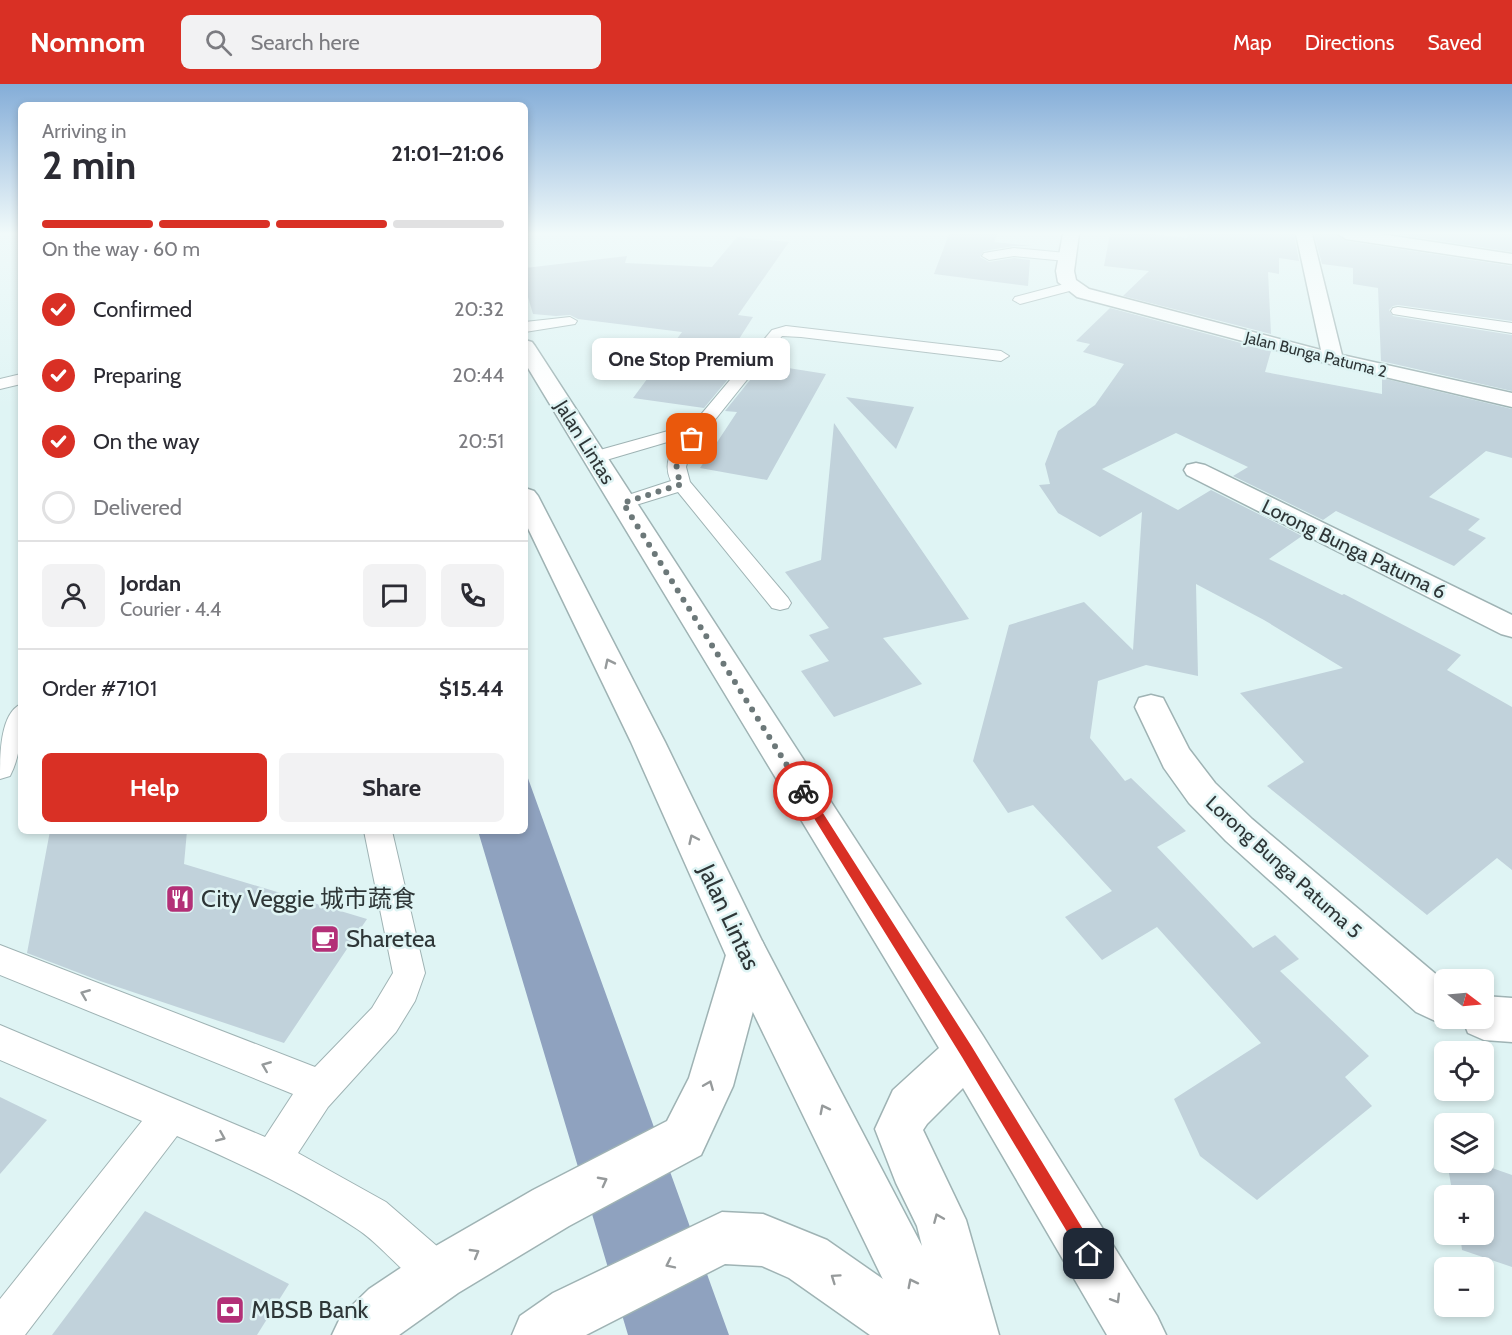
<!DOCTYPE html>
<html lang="en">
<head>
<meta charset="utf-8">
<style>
  :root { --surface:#fff; --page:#f2f2f3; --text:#2b2b33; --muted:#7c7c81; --line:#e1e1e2; --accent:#d93025 }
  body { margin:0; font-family:Cabin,"Noto Sans SC",sans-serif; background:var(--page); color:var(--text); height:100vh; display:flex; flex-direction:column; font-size:22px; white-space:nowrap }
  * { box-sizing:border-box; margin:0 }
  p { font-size:20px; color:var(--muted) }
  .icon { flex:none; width:33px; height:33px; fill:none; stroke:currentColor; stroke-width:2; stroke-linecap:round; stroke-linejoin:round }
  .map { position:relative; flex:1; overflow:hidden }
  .sheet { position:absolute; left:18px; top:18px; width:510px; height:732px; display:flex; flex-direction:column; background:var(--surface); border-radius:9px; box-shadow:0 3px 9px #0003 }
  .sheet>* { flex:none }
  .needle { width:39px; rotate:106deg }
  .tools { position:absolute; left:1434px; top:885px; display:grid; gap:12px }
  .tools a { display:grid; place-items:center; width:60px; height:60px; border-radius:9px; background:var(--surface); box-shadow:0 3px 9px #0003; font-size:30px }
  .pin { position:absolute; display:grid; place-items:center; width:51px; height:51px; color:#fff; margin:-26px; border-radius:12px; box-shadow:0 3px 9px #0006 }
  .courier { position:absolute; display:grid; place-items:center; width:60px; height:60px; margin:-30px; border:4px solid #d93025; border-radius:50%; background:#fff; color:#222; box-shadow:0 2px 8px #0007 }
  .bubble { position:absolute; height:42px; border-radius:9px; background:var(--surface); box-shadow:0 3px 9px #0003; font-size:20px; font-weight:700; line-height:42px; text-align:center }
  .summary em { font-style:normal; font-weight:700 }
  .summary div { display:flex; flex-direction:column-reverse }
  .summary { display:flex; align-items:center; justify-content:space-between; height:102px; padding:0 24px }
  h1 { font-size:39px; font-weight:700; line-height:45px }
  .bar { display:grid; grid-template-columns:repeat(4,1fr); gap:9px 6px; align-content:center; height:72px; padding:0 24px }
  .bar i { height:8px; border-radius:4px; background:var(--line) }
  .bar .selected { background:var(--accent) }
  .bar p { grid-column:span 4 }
  .line { display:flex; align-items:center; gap:15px; padding:0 24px; border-top:2px solid var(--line) }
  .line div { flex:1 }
  .round { display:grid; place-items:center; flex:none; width:63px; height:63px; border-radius:9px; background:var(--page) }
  ol { padding:0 24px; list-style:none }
  li { display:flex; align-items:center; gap:18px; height:66px }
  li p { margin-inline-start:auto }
  li .icon { padding:6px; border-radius:50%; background:var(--accent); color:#fff; stroke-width:4 }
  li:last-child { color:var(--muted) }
  li i { width:33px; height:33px; border:3px solid var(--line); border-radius:50% }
  .button { display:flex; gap:12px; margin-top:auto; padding:12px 24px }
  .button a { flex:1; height:69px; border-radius:9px; background:var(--accent); color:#fff; font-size:24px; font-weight:700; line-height:69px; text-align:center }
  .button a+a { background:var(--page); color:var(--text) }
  header { display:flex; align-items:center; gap:36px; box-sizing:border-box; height:84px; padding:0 30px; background:var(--accent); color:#fff }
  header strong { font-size:28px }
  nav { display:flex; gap:33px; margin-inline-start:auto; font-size:21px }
  .search { width:420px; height:54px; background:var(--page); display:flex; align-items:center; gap:15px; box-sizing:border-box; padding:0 21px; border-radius:9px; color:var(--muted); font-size:22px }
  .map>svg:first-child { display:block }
  .water { fill:#8fa2bf }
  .building { fill:#c1d2db }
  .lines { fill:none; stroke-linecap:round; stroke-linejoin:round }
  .lane-casing { stroke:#9fb3b4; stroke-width:2 }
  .street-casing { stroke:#9fb3b4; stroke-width:3 }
  .highway-casing { stroke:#9fb3b4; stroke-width:3 }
  .lane { fill:#fff; fill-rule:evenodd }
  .street { fill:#fff; fill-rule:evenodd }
  .highway { fill:#fff; fill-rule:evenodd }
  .oneway { stroke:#969a9b }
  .route { fill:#d93025 }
  .done { stroke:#6c7879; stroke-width:6; stroke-dasharray:0 10.8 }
  .labels { text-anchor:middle; stroke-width:5; stroke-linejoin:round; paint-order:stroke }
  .far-street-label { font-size:16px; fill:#2e3637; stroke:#dff4f4 }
  .street-label { font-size:20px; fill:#2e3637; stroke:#dff4f4 }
  .near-poi-label { font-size:24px; fill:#2e3637; stroke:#dff4f4; text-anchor:start }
  .near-street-label { font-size:24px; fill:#2e3637; stroke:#dff4f4 }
</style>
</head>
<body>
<header>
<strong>Nomnom</strong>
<div class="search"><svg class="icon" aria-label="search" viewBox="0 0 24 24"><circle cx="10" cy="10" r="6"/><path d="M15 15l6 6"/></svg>Search here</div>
<nav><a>Map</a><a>Directions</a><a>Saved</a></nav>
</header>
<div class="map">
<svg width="1512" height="1251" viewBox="0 0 1512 1251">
  <rect width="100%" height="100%" fill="#dff4f4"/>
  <polygon class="water" points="525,686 729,1251 628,1251 478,747 525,747"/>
  <g class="building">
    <polygon points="949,150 998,150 994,158 1032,162 1014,162 984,167 980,173 989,178 1014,174 1030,176 1028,202 934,190"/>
    <polygon points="1110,150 1153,150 1187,154 1188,150 1294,150 1299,177 1279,174 1279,190 1268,188 1271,250 1123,212 1149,187 1104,182"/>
    <polygon points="1314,150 1336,150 1346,157 1512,182 1512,237 1398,221 1393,222 1389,226 1393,232 1512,251 1512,307 1381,277 1378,204 1353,200 1353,184 1322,180"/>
    <polygon points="1396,150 1512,150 1512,168"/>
    <polygon points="737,153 789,158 738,231 753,233 727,274 743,277 704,324 633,314 682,248 578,235 570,231 556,232 533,230 525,203 525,184 627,172 625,179 712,183"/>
    <polygon points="1110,224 1271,267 1265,288 1382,310 1382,294 1512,325 1512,374 1486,367 1429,413 1480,435 1468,446 1486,454 1454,482 1336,427 1323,436 1233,392 1248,383 1176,349 1102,385 1178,426 1211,406 1302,452 1269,475 1342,511 1344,510 1461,571 1447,586 1512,623 1512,786 1497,774 1427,831 1267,702 1304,678 1240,609 1343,584 1264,536 1196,500 1198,592 1146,581 1098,597 1090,654 1125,697 1131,694 1186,747 1157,763 1253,864 1275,851 1299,875 1280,887 1369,972 1345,993 1372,1022 1257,1116 1200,1072 1174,1015 1261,959 1157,843 1102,876 1065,833 1112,807 1033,721 1008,729 973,677 1009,541 1084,518 1133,566 1142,428 1100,453 1058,429 1039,401 1050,400 1045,380 1058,347 1095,321 1124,280 1083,268 1090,260 1076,257"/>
    <polygon points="763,280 826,290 767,396 700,384 737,328 725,327"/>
    <polygon points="846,313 914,323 896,365"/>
    <polygon points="834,339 969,535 883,554 922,600 834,633 801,587 829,577 809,551 829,544 785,488 821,476"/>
    <polygon points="50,747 187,747 184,780 367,835 284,959 100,897 27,869"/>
    <polygon points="0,1013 47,1036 0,1090"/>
    <polygon points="1447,1078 1475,1078 1512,1091 1512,1183 1462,1166 1460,1150 1484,1150 1484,1112 1453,1112"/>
    <polygon points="145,1127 289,1200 257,1251 52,1251"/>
  </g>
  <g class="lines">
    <g class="lane-casing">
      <g id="lane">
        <polygon points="1014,164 1066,169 1073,173 1066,177 1014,172 989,176 982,172 984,169"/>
        <polygon points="1072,198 1077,199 1079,202 1077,205 1020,220 1013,216 1015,213"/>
        <polygon points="1398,223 1512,239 1512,249 1393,230 1391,227 1393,224"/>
        <polygon points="570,233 577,237 575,240 525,248 525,238"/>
        <path d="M786,242L1001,267L1009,272L1001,277L801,253L782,252L690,367L686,383L690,398L788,514L791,519L788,524L780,526L772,524L678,408L623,425L616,423L613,419L616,415L671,397C663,380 670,368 681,354L596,379L589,377L587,373L589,369L693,340L772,246Z"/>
        <polygon points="21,290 21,300 0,305 0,295"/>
        <path d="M21,620C21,645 22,669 10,692L0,695C0,670 0,630 21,620Z"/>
        <path d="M364,747H392L425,889L415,917L396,948L328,1023L298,1069L386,1118L453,1176L459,1190L453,1204L439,1210C406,1197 386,1164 357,1145C300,1107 239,1079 177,1052L25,1251H0V1215L142,1037L0,976V941L265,1053L293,1010L0,891V861L315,983L372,924L393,889Z"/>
      </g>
    </g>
    <g class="street-casing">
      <g id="street">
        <polygon points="1063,150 1079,150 1074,187 1076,196 1089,205 1321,266 1296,150 1312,150 1342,271 1512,309 1512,323 1326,279 1077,213 1058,198 1056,187"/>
        <polygon points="1338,150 1380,150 1512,170 1512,180 1346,155"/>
        <polygon points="1196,379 1205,381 1512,531 1512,553 1501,550 1187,391 1184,386 1187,381"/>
        <polygon points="1151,611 1163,614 1189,665 1215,699 1252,735 1444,897 1444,934 1459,935 1444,941 1416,928 1226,757 1189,719 1164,684 1135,623 1139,614"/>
        <polygon points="747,851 762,857 768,871 733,1002 701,1071 569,1142 458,1209 399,1251 332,1251 341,1232 369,1205 420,1171 533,1106 667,1037 689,994 726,871 732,857"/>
        <polygon points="1484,912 1512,914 1512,958 1484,956 1468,949 1462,934 1484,934"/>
        <polygon points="722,1128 763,1130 827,1156 936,1232 945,1251 870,1251 789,1194 762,1182 725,1180 586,1251 512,1251 520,1232 553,1209"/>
      </g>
    </g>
    <g class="highway-casing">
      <polygon id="highway" points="525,256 532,258 535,262 983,952 1157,1232 1166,1251 1107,1251 963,1004 927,1040 923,1046 966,1136 999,1251 910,1251 732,885 631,658 525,438 525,404 534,407 538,412 665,658 762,857 922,1162 917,1142 896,1099 875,1045 893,1006 939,964 525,279"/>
    </g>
    <use href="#lane" class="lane"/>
    <use href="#street" class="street"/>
    <use href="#highway" class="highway"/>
  </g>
  <defs><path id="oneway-chevron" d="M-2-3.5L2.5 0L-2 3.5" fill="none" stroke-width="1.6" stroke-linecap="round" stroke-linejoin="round" transform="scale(1.5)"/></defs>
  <g class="oneway">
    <use href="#oneway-chevron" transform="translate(609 579) rotate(-116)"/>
    <use href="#oneway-chevron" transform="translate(693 755) rotate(-115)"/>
    <use href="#oneway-chevron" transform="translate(85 910) rotate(-158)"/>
    <use href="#oneway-chevron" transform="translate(266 982) rotate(-158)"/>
    <use href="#oneway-chevron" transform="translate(709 1001) rotate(-68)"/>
    <use href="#oneway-chevron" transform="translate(824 1025) rotate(-117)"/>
    <use href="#oneway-chevron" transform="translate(221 1053) rotate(23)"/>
    <use href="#oneway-chevron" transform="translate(603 1097) rotate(-28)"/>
    <use href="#oneway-chevron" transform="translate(938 1134) rotate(-113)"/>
    <use href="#oneway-chevron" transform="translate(475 1169) rotate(-30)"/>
    <use href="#oneway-chevron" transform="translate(670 1180) rotate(154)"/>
    <use href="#oneway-chevron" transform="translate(835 1194) rotate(-145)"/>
    <use href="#oneway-chevron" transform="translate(912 1199) rotate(-117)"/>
    <use href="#oneway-chevron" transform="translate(1116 1215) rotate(59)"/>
  </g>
  <linearGradient id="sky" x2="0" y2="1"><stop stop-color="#84add8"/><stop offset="0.46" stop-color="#f1fafa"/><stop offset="1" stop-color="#f1fafa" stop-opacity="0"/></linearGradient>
  <rect width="1512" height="325" fill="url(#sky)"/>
  <polygon class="route" points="803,702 807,704 972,963 1095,1165 1097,1170 1095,1176 1089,1178 1084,1176 962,973 799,710 799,704"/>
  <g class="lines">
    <path class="done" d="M692,355C678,369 671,382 682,400L623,419L803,707"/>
  </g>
  <defs>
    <g id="restaurant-square" transform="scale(1.5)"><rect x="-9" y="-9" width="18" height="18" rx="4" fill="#b33077" stroke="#dff4f4"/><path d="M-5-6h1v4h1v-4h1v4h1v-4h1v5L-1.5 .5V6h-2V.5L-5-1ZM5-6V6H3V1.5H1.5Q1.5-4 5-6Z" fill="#fff"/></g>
    <g id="cafe-square" transform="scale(1.5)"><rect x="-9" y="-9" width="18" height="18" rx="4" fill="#b33077" stroke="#dff4f4"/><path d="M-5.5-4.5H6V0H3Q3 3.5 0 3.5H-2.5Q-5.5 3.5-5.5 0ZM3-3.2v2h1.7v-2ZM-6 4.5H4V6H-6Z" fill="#fff"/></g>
    <g id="bank-square" transform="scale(1.5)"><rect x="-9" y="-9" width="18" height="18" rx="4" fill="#b33077" stroke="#dff4f4"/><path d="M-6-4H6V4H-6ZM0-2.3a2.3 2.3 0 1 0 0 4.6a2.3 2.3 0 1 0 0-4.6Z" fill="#fff"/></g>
  </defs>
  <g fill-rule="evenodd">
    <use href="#restaurant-square" x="180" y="815"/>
    <use href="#cafe-square" x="325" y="855"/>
    <use href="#bank-square" x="230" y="1226"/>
  </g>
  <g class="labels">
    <g class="far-street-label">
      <text transform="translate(1316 270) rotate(14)" y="6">Jalan Bunga Patuma 2</text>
    </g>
    <g class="street-label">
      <text transform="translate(585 358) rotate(58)" y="7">Jalan Lintas</text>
      <text transform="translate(1354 465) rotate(26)" y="7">Lorong Bunga Patuma 6</text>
      <text transform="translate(1284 783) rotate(42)" y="7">Lorong Bunga Patuma 5</text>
    </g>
    <g class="near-poi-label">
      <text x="201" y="823">City Veggie 城市蔬食</text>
      <text x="346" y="863">Sharetea</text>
      <text x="251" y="1234">MBSB Bank</text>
    </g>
    <g class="near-street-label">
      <text transform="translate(729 833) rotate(65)" y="8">Jalan Lintas</text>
    </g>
  </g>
</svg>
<div class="tools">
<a><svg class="needle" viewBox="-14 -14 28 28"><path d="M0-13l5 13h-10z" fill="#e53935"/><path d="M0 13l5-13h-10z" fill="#7c7c81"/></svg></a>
<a><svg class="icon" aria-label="locate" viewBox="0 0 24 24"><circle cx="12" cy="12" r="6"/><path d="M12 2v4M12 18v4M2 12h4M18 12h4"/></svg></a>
<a><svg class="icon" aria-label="layers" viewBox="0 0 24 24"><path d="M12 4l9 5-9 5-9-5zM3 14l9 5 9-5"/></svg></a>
<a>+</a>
<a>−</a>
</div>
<div class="pin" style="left:692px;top:355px;background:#ea580c"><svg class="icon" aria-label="bag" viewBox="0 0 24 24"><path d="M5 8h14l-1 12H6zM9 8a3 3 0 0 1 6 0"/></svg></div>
<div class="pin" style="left:1089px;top:1170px;background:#1f2937"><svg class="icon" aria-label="home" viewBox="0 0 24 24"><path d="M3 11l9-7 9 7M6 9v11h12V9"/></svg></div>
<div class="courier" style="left:803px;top:707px"><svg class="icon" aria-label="bike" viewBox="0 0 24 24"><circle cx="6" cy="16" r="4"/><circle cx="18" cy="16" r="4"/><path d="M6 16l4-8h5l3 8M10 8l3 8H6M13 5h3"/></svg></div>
<div class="bubble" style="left:592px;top:254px;width:198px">One Stop Premium</div>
<section class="sheet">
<div class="summary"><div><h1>2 min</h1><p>Arriving in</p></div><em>21:01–21:06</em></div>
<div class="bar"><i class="selected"></i><i class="selected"></i><i class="selected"></i><i></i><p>On the way · 60 m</p></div>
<ol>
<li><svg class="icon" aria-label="check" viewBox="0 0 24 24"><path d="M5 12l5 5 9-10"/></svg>Confirmed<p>20:32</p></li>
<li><svg class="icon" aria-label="check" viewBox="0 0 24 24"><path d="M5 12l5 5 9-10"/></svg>Preparing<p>20:44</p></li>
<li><svg class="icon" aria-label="check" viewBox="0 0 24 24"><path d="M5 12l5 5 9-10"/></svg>On the way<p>20:51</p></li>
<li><i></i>Delivered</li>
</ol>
<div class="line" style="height:108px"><a class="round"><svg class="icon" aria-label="person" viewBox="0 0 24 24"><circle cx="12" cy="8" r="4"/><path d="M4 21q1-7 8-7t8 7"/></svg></a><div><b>Jordan</b><p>Courier · 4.4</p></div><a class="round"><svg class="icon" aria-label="chat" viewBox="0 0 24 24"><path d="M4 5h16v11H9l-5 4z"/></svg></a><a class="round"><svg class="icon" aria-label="phone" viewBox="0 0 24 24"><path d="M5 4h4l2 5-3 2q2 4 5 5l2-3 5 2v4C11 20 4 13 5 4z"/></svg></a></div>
<div class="line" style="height:78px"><div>Order #7101</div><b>$15.44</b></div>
<div class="button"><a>Help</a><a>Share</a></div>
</section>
</div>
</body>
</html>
